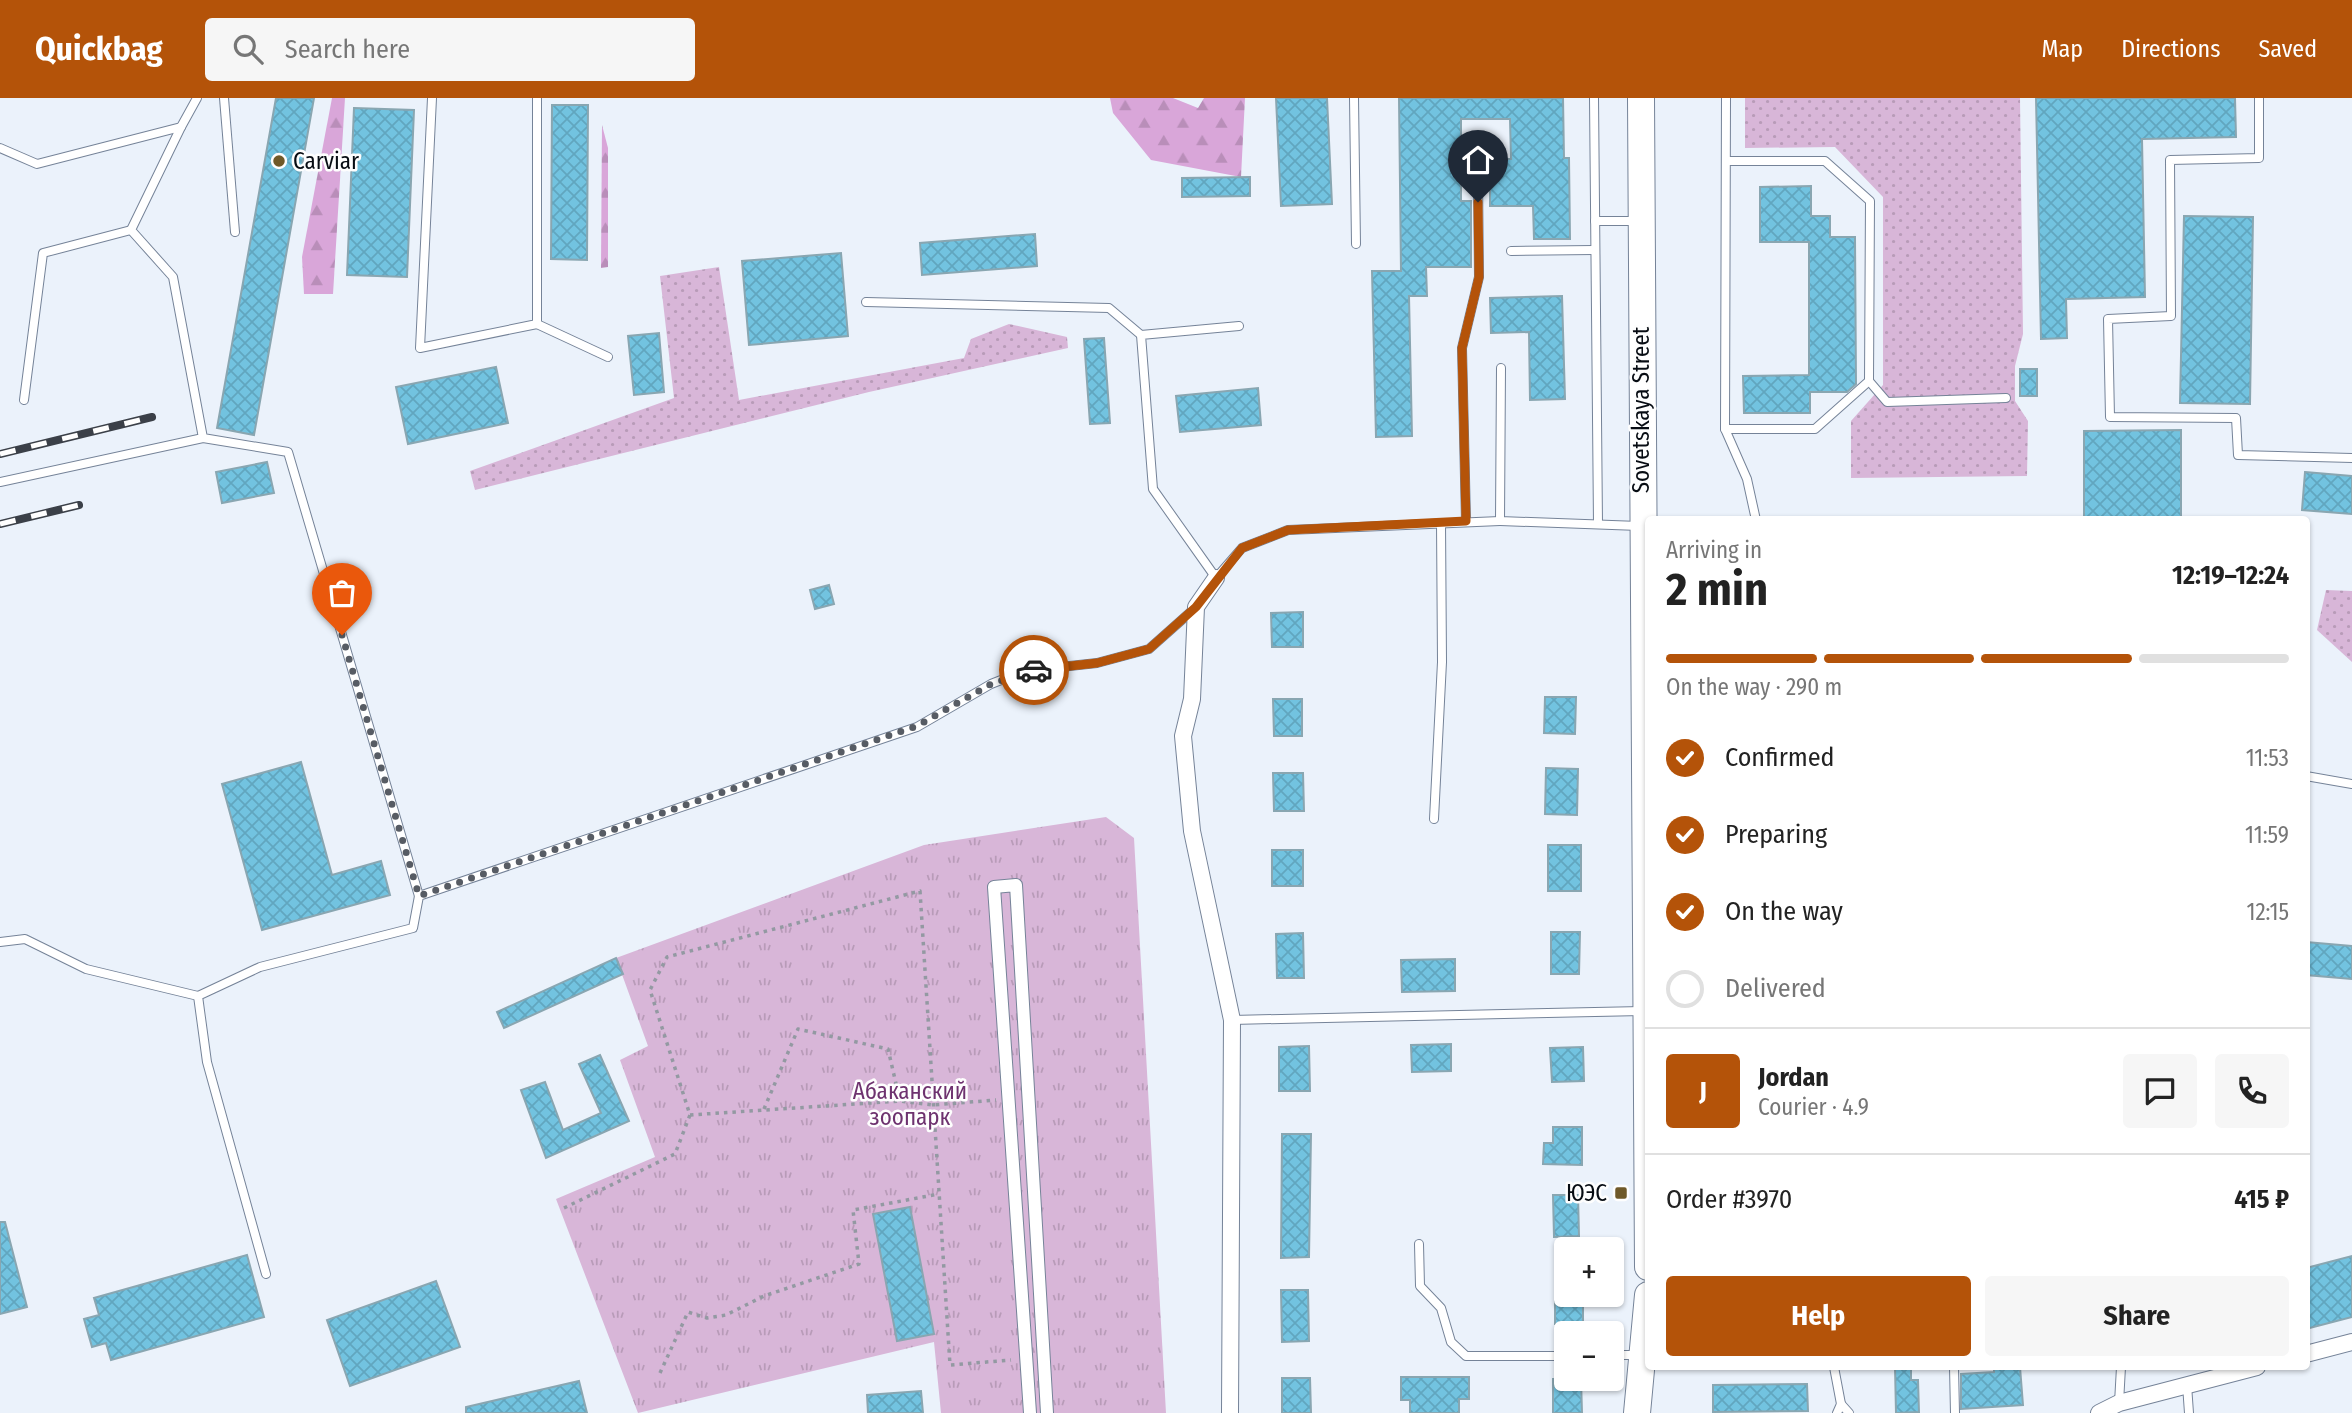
<!DOCTYPE html>
<html lang="en">
<head>
<meta charset="utf-8">
<style>
  :root { --surface:#fff; --page:#f6f6f6; --text:#222; --muted:#767676; --line:#e0e0e0; --accent:#b45309 }
  body { margin:0; font-family:"Fira Sans Condensed",sans-serif; background:var(--page); color:var(--text); height:100vh; display:flex; flex-direction:column; font-size:26px; white-space:nowrap }
  * { box-sizing:border-box; margin:0 }
  p { font-size:23px; color:var(--muted) }
  .icon { flex:none; width:38px; height:38px; fill:none; stroke:currentColor; stroke-width:2; stroke-linecap:round; stroke-linejoin:round }
  .map { position:relative; flex:1; overflow:hidden }
  .panel { position:absolute; left:1645px; top:418px; width:665px; height:854px; display:flex; flex-direction:column; background:var(--surface); border-radius:7px; box-shadow:0 2px 5px #0004 }
  .panel>* { flex:none }
  .controls { position:absolute; left:1554px; top:1139px; display:grid; gap:14px }
  .controls a { display:grid; place-items:center; width:70px; height:70px; border-radius:7px; background:var(--surface); box-shadow:0 2px 5px #0004; font-size:35px }
  .pin { position:absolute; display:grid; place-items:center; width:60px; height:60px; color:#fff; margin:-72px -30px; border-radius:50% 50% 50% 0; rotate:-45deg; box-shadow:0 0 7px #0007 }
  .pin .icon { rotate:45deg }
  .courier { position:absolute; display:grid; place-items:center; width:70px; height:70px; margin:-35px; border:5px solid #b45309; border-radius:50%; background:#fff; color:#222; box-shadow:0 2px 9px #0007 }
  .head em { font-style:normal; font-weight:700 }
  .head div { display:flex; flex-direction:column-reverse }
  .head { display:flex; align-items:center; justify-content:space-between; height:119px; padding:0 21px }
  h1 { font-size:46px; font-weight:700; line-height:52px }
  .bar { display:grid; grid-template-columns:repeat(4,1fr); gap:10px 7px; align-content:center; height:84px; padding:0 21px }
  .bar i { height:9px; border-radius:5px; background:var(--line) }
  .bar .current { background:var(--accent) }
  .bar p { grid-column:span 4 }
  .line { display:flex; align-items:center; gap:18px; padding:0 21px; border-top:2px solid var(--line) }
  .line div { flex:1 }
  .round { display:grid; place-items:center; flex:none; width:74px; height:74px; border-radius:7px; background:var(--page) }
  ol { padding:0 21px; list-style:none }
  li { display:flex; align-items:center; gap:21px; height:77px }
  li p { margin-inline-start:auto }
  li .icon { padding:7px; border-radius:50%; background:var(--accent); color:#fff; stroke-width:4 }
  li:last-child { color:var(--muted) }
  li i { width:38px; height:38px; border:4px solid var(--line); border-radius:50% }
  .cta { display:flex; gap:14px; margin-top:auto; padding:14px 21px }
  .cta a { flex:1; height:80px; border-radius:7px; background:var(--accent); color:#fff; font-size:28px; font-weight:700; line-height:80px; text-align:center }
  .cta a+a { background:var(--page); color:var(--text) }
  header { display:flex; align-items:center; gap:42px; box-sizing:border-box; height:98px; padding:0 35px; background:var(--accent); color:#fff }
  header strong { font-size:33px }
  nav { display:flex; gap:38px; margin-inline-start:auto; font-size:24px }
  .search { width:490px; height:63px; background:var(--page); display:flex; align-items:center; gap:18px; box-sizing:border-box; padding:0 24px; border-radius:7px; color:var(--muted); font-size:26px }
  .map>svg:first-child { display:block }
  .grass { fill:url(#grass-dots) }
  .forest { fill:url(#forest-firs) }
  .park { fill:url(#park-tufts) }
  .building { fill:url(#building-cross-hatch); stroke:#89a6b1; stroke-width:2 }
  .lines { fill:none; stroke-linecap:round; stroke-linejoin:round }
  .service-casing { stroke:#758398; stroke-width:10 }
  .pedestrian-casing { stroke:#758398; stroke-width:14 }
  .minor-casing { stroke:#758398; stroke-width:18 }
  .primary-casing { stroke:#758398; stroke-width:28 }
  .path { stroke:#9399a2; stroke-width:3.5; stroke-dasharray:3.5 5; stroke-linecap:butt }
  .service { stroke:#fff; stroke-width:8 }
  .pedestrian { stroke:#fff; stroke-width:12 }
  .minor { stroke:#fff; stroke-width:16 }
  .primary { stroke:#fff; stroke-width:26 }
  .rail-casing { stroke:#3b4048; stroke-width:8 }
  .rail { stroke:#fefefe; stroke-width:5; stroke-dasharray:16; stroke-linecap:butt }
  .done { stroke:#575c64; stroke-width:7; stroke-dasharray:0 12.6 }
  .route { stroke:#b45309; stroke-width:9 }
  .poi-dot { fill:#6f5929; stroke:#fefefe; stroke-width:2.5 }
  .labels { text-anchor:middle; stroke-width:5; stroke-linejoin:round; paint-order:stroke }
  .poi-label { font-size:23px; fill:#070c13; stroke:#fefefe; text-anchor:start }
  .street-label { font-size:23px; fill:#070c13; stroke:#fefefe }
  .park-label { font-size:23px; fill:#6e326f; stroke:#fefefe }
</style>
</head>
<body>
<header>
<strong>Quickbag</strong>
<div class="search"><svg class="icon" aria-label="search" viewBox="0 0 24 24"><circle cx="10" cy="10" r="6"/><path d="M15 15l6 6"/></svg>Search here</div>
<nav><a>Map</a><a>Directions</a><a>Saved</a></nav>
</header>
<div class="map">
<svg width="2352" height="1315" viewBox="0 0 2352 1315">
  <defs>
    <pattern id="grass-dots" width="8" height="8" patternUnits="userSpaceOnUse" patternTransform="scale(1.75)"><rect width="8" height="8" fill="#d8b6d8"/><path d="M2 2h.1M6 6h.1" fill="none" stroke="#b89bb8" stroke-width="1.8" stroke-linecap="round"/></pattern>
    <pattern id="forest-firs" width="22" height="20" patternUnits="userSpaceOnUse" patternTransform="scale(1.75)"><rect width="22" height="20" fill="#d9a6d9"/><path d="M5 1l3.5 6h-7zM16 11l3.5 6h-7z" fill="#b98eb9"/></pattern>
    <pattern id="park-tufts" width="24" height="20" patternUnits="userSpaceOnUse" patternTransform="scale(1.75)"><rect width="24" height="20" fill="#d8b6d8"/><path d="M3 7l-1-3M5 7V3M7 7l1-3M15 17l-1-3M17 17v-4M19 17l1-3" fill="none" stroke="#b89bb8"/></pattern>
    <pattern id="building-cross-hatch" width="8" height="8" patternUnits="userSpaceOnUse" patternTransform="scale(1.75)"><rect width="8" height="8" fill="#72c3e0"/><path d="M0 0l8 8M0 8l8-8" fill="none" stroke="#61a6bf"/></pattern>
  </defs>
  <rect width="100%" height="100%" fill="#ebf2fb"/>
  <g class="grass">
    <polygon points="1745,0 2020,0 2023,236 2015,268 2015,303 2028,323 2027,378 1851,380 1851,323 1883,287 1883,99 1835,49 1745,50"/>
    <polygon points="719,169 739,302 964,260 971,241 1009,226 1067,239 1068,250 869,294 475,392 470,373 674,300 660,178"/>
    <polygon points="2326,492 2352,493 2352,564 2317,532"/>
  </g>
  <g class="forest">
    <polygon points="332,0 345,0 333,196 304,196 302,159"/>
    <polygon points="1110,0 1173,0 1198,10 1204,0 1245,0 1241,79 1151,62 1113,15"/>
    <polygon points="602,27 608,50 608,169 601,170"/>
  </g>
  <polygon class="park" points="1106,719 1134,740 1166,1315 941,1315 934,1244 638,1315 556,1101 655,1059 620,962 648,948 616,860 924,747"/>
  <g class="building">
    <polygon points="276,0 314,0 254,337 217,330"/>
    <polygon points="1276,0 1327,0 1332,106 1281,108"/>
    <polygon points="1399,0 1563,0 1564,60 1569,60 1570,141 1534,141 1533,108 1490,108 1490,61 1511,61 1510,21 1461,21 1461,103 1471,103 1471,169 1426,169 1427,198 1409,198 1412,338 1376,339 1372,173 1401,173"/>
    <polygon points="2036,0 2235,0 2236,39 2142,41 2145,199 2066,201 2067,240 2041,241"/>
    <polygon points="552,7 588,7 587,162 551,161"/>
    <polygon points="354,10 414,12 407,179 347,177"/>
    <polygon points="1250,79 1250,98 1182,99 1182,80"/>
    <polygon points="1811,88 1811,118 1830,118 1830,139 1855,139 1856,286 1847,294 1810,294 1810,315 1744,315 1743,278 1809,277 1809,144 1760,144 1760,89"/>
    <polygon points="2184,118 2253,119 2250,306 2180,305"/>
    <polygon points="1035,136 1037,168 922,177 920,145"/>
    <polygon points="841,155 848,238 749,247 742,163"/>
    <polygon points="1562,198 1565,301 1530,302 1529,234 1491,235 1490,200"/>
    <polygon points="659,235 664,294 634,297 628,238"/>
    <polygon points="1104,240 1110,325 1090,326 1084,241"/>
    <polygon points="496,269 508,325 408,346 396,289"/>
    <rect x="2020" y="271" width="17" height="27"/>
    <polygon points="1258,290 1261,327 1180,334 1176,298"/>
    <polygon points="2181,332 2181,422 2084,422 2084,333"/>
    <polygon points="267,364 274,395 222,405 216,374"/>
    <polygon points="2305,374 2352,378 2352,416 2302,412"/>
    <polygon points="829,487 834,506 815,511 810,492"/>
    <polygon points="1303,514 1303,549 1272,549 1271,515"/>
    <polygon points="1545,599 1576,599 1575,636 1544,635"/>
    <polygon points="1273,601 1302,601 1302,638 1274,638"/>
    <polygon points="301,664 332,777 381,763 390,797 262,832 222,686"/>
    <polygon points="1546,670 1578,671 1577,717 1545,716"/>
    <polygon points="1273,675 1303,675 1304,713 1274,713"/>
    <rect x="1548" y="747" width="33" height="46"/>
    <rect x="1272" y="752" width="31" height="36"/>
    <polygon points="1551,834 1580,834 1579,876 1551,876"/>
    <polygon points="1303,835 1304,880 1277,880 1276,836"/>
    <polygon points="2306,844 2352,848 2352,881 2306,877"/>
    <polygon points="616,860 623,876 504,930 497,914"/>
    <polygon points="1455,861 1455,893 1402,894 1401,862"/>
    <polygon points="1451,946 1451,973 1412,974 1411,947"/>
    <polygon points="1309,948 1310,993 1279,993 1279,949"/>
    <polygon points="1583,949 1584,983 1552,984 1550,950"/>
    <polygon points="600,957 629,1023 546,1060 521,992 545,984 563,1032 601,1015 579,966"/>
    <polygon points="1553,1029 1582,1029 1582,1067 1543,1066 1544,1045 1553,1045"/>
    <polygon points="1282,1036 1311,1036 1309,1159 1281,1160"/>
    <polygon points="1553,1097 1578,1097 1579,1138 1554,1139"/>
    <polygon points="910,1109 934,1236 897,1243 873,1116"/>
    <polygon points="0,1124 5,1124 27,1209 0,1216"/>
    <polygon points="247,1157 264,1219 111,1262 106,1245 92,1249 84,1221 99,1217 94,1200"/>
    <polygon points="2352,1158 2352,1219 2306,1231 2306,1170"/>
    <polygon points="436,1183 460,1249 350,1288 327,1222"/>
    <polygon points="1281,1192 1308,1192 1309,1243 1282,1244"/>
    <rect x="1555" y="1197" width="28" height="29"/>
    <polygon points="1895,1269 1911,1269 1911,1282 1918,1282 1919,1314 1896,1315"/>
    <polygon points="1994,1269 2020,1269 2023,1307 1961,1311 1961,1276 1994,1274"/>
    <polygon points="1401,1279 1469,1279 1469,1301 1459,1301 1459,1315 1410,1315 1410,1302 1401,1302"/>
    <polygon points="1282,1280 1310,1280 1311,1315 1282,1315"/>
    <polygon points="1553,1281 1581,1281 1582,1315 1553,1315"/>
    <polygon points="579,1283 587,1315 466,1315 466,1309"/>
    <polygon points="1807,1286 1808,1313 1713,1314 1713,1287"/>
    <polygon points="921,1293 923,1315 868,1315 867,1297"/>
  </g>
  <g class="lines">
    <g class="service-casing">
      <g id="service">
        <polyline points="224,0 235,134"/>
        <polyline points="432,0 420,250 537,226 537,0"/>
        <polyline points="1354,0 1356,146"/>
        <polyline points="1594,0 1598,426"/>
        <polyline points="1726,0 1725,331 1747,381 1756,422"/>
        <polyline points="2259,0 2259,60 2170,62 2171,218 2108,221 2110,319 2236,320 2238,357 2352,360"/>
        <polyline points="181,29 131,132 173,179 203,340 288,354 419,798"/>
        <polyline points="0,50 37,66 181,29 197,0"/>
        <polyline points="1595,123 1638,123"/>
        <polyline points="1511,153 1594,152"/>
        <polyline points="866,204 1109,210 1141,237"/>
        <polyline points="537,226 608,259"/>
        <polyline points="1239,228 1141,237 1153,391 1216,480 1242,450 1288,432 1500,423"/>
        <polyline points="1501,270 1500,423 1639,428"/>
        <polyline points="1869,283 1887,304 2006,300"/>
        <polyline points="24,302 43,155 131,132"/>
        <polyline points="1725,331 1815,331 1869,283 1870,103 1825,63 1726,63"/>
        <polyline points="0,384 203,340"/>
        <polyline points="1466,423 1462,250 1479,179 1478,79"/>
        <polyline points="2306,678 2352,686"/>
        <polyline points="1434,721 1442,564 1441,425"/>
        <polyline points="0,844 25,841 86,871 198,898"/>
        <polyline points="1232,922 1642,913"/>
        <polyline points="1419,1146 1420,1188 1441,1210 1451,1244 1466,1258 1566,1258"/>
        <polyline points="266,1176 207,964 198,898 260,869 413,830 419,798 917,629 991,586 1024,573 1097,565 1149,551 1194,511"/>
        <polyline points="1612,1257 1640,1257"/>
        <polyline points="1834,1269 1841,1306 1837,1315"/>
        <polyline points="1954,1269 1955,1315"/>
        <polyline points="2187,1287 2189,1315"/>
        <polyline points="2119,1305 2121,1269"/>
        <polyline points="1841,1306 1849,1315"/>
      </g>
    </g>
    <g class="pedestrian-casing">
      <polyline id="pedestrian" points="1030,1315 994,789 1016,787 1047,1315"/>
    </g>
    <g class="minor-casing">
      <g id="minor">
        <polyline points="1216,480 1196,509 1192,601 1183,638 1192,733 1232,922 1230,1315"/>
        <polyline points="2306,1256 2352,1244"/>
        <polyline points="2099,1315 2119,1305 2257,1269"/>
      </g>
    </g>
    <g class="primary-casing">
      <g id="primary">
        <polyline points="1641,0 1648,1169"/>
        <polyline points="1637,1315 1648,1197"/>
      </g>
    </g>
    <g class="path">
      <polyline points="764,1011 798,931 888,951 900,1003"/>
      <polyline points="690,1017 900,1003 933,1007 996,1002"/>
      <polyline points="564,1110 675,1056 690,1017 650,892 667,859 920,793 950,1267 1011,1262"/>
      <polyline points="660,1275 688,1214 707,1220 726,1217 764,1198 859,1166 853,1112 939,1096"/>
    </g>
    <use href="#service" class="service"/>
    <use href="#pedestrian" class="pedestrian"/>
    <use href="#minor" class="minor"/>
    <use href="#primary" class="primary"/>
    <g class="rail-casing">
      <g id="rail">
        <polyline points="0,356 152,319"/>
        <polyline points="0,426 79,407"/>
      </g>
    </g>
    <use href="#rail" class="rail"/>
  </g>
  <g class="lines">
    <polyline class="done" points="342,537 419,798 917,628 991,586 1034,572"/>
    <polyline class="route" points="1034,572 1097,565 1149,551 1196,509 1242,450 1288,432 1466,423 1462,250 1479,179 1478,104"/>
  </g>
  <g class="poi-dot">
    <circle cx="279" cy="63" r="7"/>
    <rect x="1614" y="1088" width="14" height="14" rx="3.5"/>
  </g>
  <g class="labels">
    <g class="poi-label">
      <text x="293" y="71">Carviar</text>
      <text x="1607" y="1103" text-anchor="end">ЮЭС</text>
    </g>
    <g class="street-label">
      <text transform="translate(1641 312) rotate(-90)" y="8">Sovetskaya Street</text>
    </g>
    <g class="park-label">
      <text x="910" y="1001">Абаканский<tspan x="910" dy="26">зоопарк</tspan></text>
    </g>
  </g>
</svg>
<div class="controls">
<a>+</a>
<a>−</a>
</div>
<div class="pin" style="left:342px;top:537px;background:#ea580c"><svg class="icon" aria-label="bag" viewBox="0 0 24 24"><path d="M5 8h14l-1 12H6zM9 8a3 3 0 0 1 6 0"/></svg></div>
<div class="pin" style="left:1478px;top:104px;background:#1f2937"><svg class="icon" aria-label="home" viewBox="0 0 24 24"><path d="M3 11l9-7 9 7M6 9v11h12V9"/></svg></div>
<div class="courier" style="left:1034px;top:572px"><svg class="icon" aria-label="car" viewBox="0 0 24 24"><path d="M5 17H2v-5l4-1 3-4h7l3 4 3 1v5h-3M9 17h6M6 11h13"/><circle cx="7" cy="17" r="2"/><circle cx="17" cy="17" r="2"/></svg></div>
<section class="panel">
<div class="head"><div><h1>2 min</h1><p>Arriving in</p></div><em>12:19–12:24</em></div>
<div class="bar"><i class="current"></i><i class="current"></i><i class="current"></i><i></i><p>On the way · 290 m</p></div>
<ol>
<li><svg class="icon" aria-label="check" viewBox="0 0 24 24"><path d="M5 12l5 5 9-10"/></svg>Confirmed<p>11:53</p></li>
<li><svg class="icon" aria-label="check" viewBox="0 0 24 24"><path d="M5 12l5 5 9-10"/></svg>Preparing<p>11:59</p></li>
<li><svg class="icon" aria-label="check" viewBox="0 0 24 24"><path d="M5 12l5 5 9-10"/></svg>On the way<p>12:15</p></li>
<li><i></i>Delivered</li>
</ol>
<div class="line" style="height:126px"><b class="round" style="background:var(--accent);color:#fff">J</b><div><b>Jordan</b><p>Courier · 4.9</p></div><a class="round"><svg class="icon" aria-label="chat" viewBox="0 0 24 24"><path d="M4 5h16v11H9l-5 4z"/></svg></a><a class="round"><svg class="icon" aria-label="phone" viewBox="0 0 24 24"><path d="M5 4h4l2 5-3 2q2 4 5 5l2-3 5 2v4C11 20 4 13 5 4z"/></svg></a></div>
<div class="line" style="height:91px"><div>Order #3970</div><b>415 ₽</b></div>
<div class="cta"><a>Help</a><a>Share</a></div>
</section>
</div>
</body>
</html>
